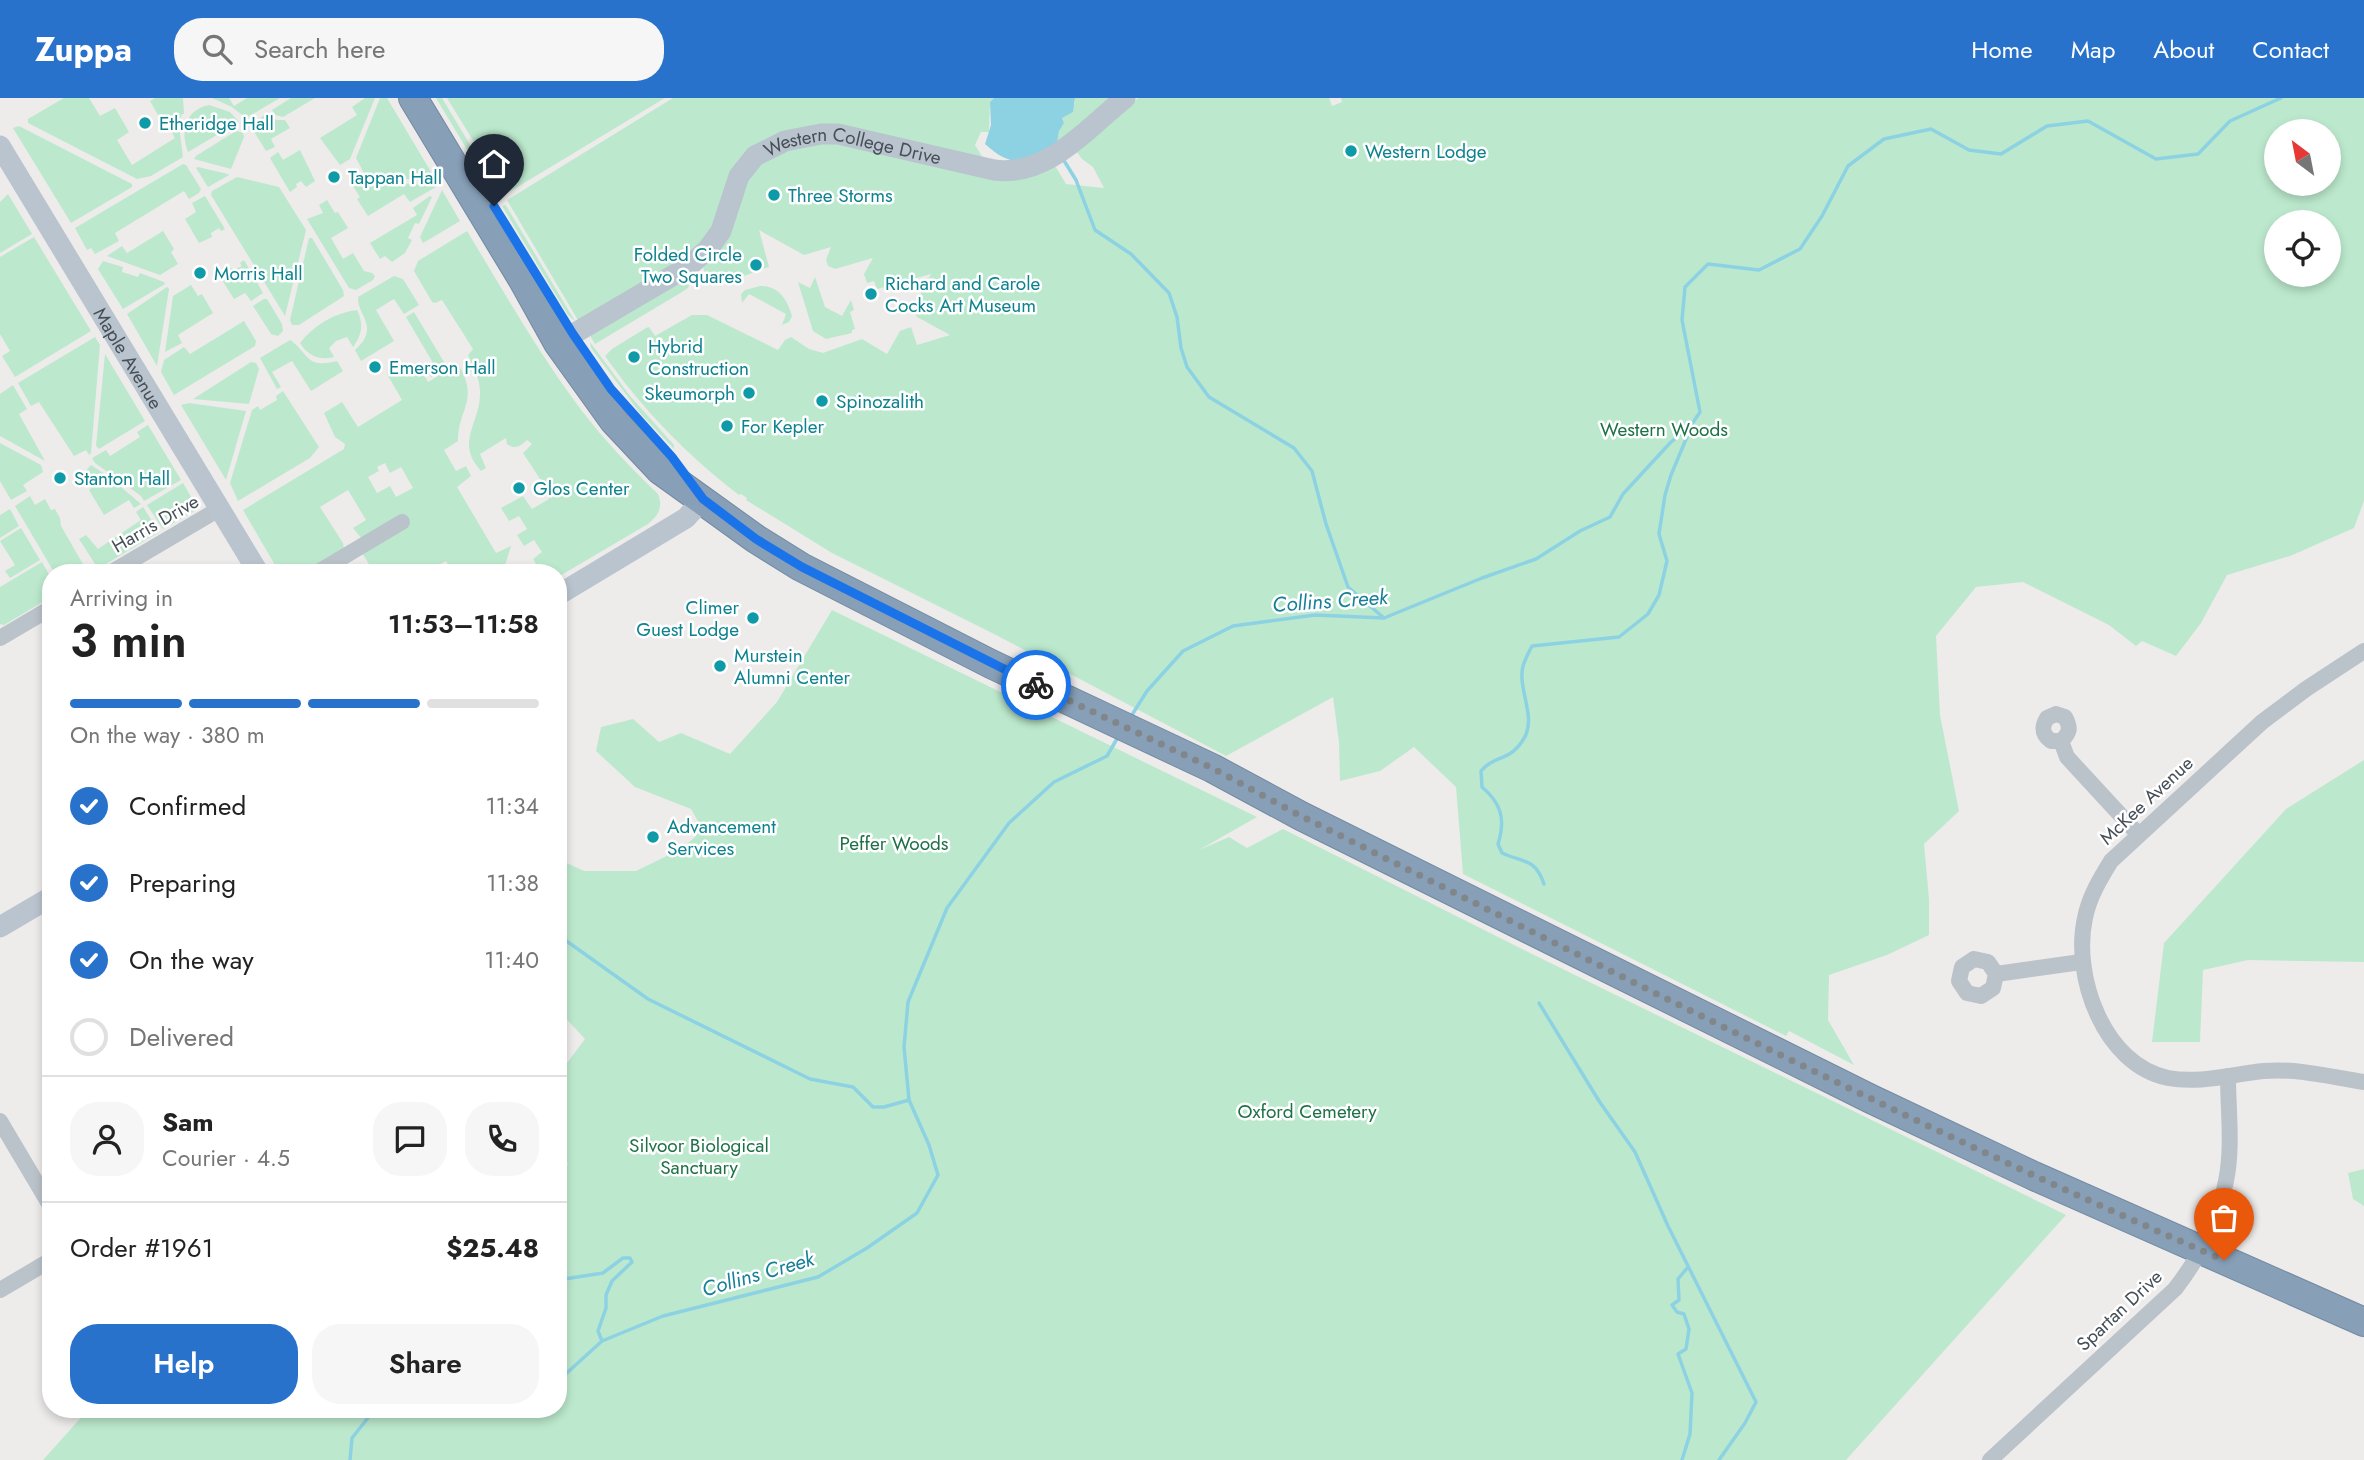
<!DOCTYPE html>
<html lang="en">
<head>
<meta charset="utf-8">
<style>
  :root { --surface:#fff; --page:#f6f6f6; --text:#222; --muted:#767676; --line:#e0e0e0; --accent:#2872cc }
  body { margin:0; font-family:Jost,sans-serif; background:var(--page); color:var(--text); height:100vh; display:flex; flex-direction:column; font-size:26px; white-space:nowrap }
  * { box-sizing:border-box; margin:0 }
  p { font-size:23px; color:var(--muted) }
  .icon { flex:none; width:38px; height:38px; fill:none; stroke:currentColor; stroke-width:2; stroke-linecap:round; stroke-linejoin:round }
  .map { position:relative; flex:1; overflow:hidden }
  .sheet { position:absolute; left:42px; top:466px; width:525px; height:854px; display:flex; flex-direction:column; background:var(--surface); border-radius:28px; box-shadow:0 4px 10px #0003 }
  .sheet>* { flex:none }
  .needle { width:46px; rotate:328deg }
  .tools { position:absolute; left:2264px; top:21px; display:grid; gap:14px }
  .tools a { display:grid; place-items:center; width:77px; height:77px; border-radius:50%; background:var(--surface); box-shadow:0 4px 10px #0003; font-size:35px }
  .pin { position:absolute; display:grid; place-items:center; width:60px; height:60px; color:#fff; margin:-72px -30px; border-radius:50% 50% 50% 0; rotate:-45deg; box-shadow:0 0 7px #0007 }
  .pin .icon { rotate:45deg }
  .courier { position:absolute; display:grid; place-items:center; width:70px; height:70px; margin:-35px; border:5px solid #1a73e8; border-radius:50%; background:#fff; color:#222; box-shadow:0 2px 9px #0007 }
  .headline em { font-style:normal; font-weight:600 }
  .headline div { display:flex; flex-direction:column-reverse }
  .headline { display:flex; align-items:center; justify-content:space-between; height:119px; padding:0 28px }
  h1 { font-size:46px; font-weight:600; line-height:52px }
  .bar { display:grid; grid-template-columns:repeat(4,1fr); gap:10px 7px; align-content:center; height:84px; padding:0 28px }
  .bar i { height:9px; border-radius:5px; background:var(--line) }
  .bar .selected { background:var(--accent) }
  .bar p { grid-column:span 4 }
  .line { display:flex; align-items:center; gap:18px; padding:0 28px; border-top:2px solid var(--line) }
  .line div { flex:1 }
  .round { display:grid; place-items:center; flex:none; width:74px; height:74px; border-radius:28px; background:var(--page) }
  ol { padding:0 28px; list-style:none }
  li { display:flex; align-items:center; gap:21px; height:77px }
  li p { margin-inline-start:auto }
  li .icon { padding:7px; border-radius:50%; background:var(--accent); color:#fff; stroke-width:4 }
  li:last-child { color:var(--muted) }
  li i { width:38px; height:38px; border:4px solid var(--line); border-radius:50% }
  .cta { display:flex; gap:14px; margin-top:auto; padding:14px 28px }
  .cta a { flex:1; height:80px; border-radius:28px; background:var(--accent); color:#fff; font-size:28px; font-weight:600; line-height:80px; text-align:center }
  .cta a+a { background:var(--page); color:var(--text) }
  header { display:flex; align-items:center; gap:42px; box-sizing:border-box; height:98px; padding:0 35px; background:var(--accent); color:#fff }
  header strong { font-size:33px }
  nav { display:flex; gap:38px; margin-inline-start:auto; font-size:24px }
  .search { width:490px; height:63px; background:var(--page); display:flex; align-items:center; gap:18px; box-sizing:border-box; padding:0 24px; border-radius:28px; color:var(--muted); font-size:26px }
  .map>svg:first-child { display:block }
  .green { fill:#bce9cd; fill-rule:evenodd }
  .water { fill:#8dd2e3 }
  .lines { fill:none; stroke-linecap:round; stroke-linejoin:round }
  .stream { stroke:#8dd2e3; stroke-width:3.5 }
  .highway-casing { stroke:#728aa2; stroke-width:30 }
  .street { stroke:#bbc3ca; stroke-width:16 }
  .secondary { stroke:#bac4ce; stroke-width:21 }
  .highway { stroke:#879fb7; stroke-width:28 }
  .done { stroke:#81868b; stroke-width:7; stroke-dasharray:0 12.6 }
  .route { stroke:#1a73e8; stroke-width:9 }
  .culture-dot { fill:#0f9aa8; stroke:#fff; stroke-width:2.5 }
  .labels { text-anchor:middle; stroke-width:5; stroke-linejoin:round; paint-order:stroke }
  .culture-label { font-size:19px; fill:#0d838f; stroke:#fff; text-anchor:start }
  .street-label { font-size:19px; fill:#464f57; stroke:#fff }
  .park-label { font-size:19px; fill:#1e7146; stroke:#fff }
  .water-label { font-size:21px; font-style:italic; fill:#187f98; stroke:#fff }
</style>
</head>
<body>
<header>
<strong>Zuppa</strong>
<div class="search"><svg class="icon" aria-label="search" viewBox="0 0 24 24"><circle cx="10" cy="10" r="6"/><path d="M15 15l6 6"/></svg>Search here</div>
<nav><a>Home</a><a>Map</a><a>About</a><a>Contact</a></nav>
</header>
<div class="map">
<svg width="2364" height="1362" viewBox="0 0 2364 1362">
  <rect width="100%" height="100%" fill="#eeebeb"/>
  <g class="green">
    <polygon points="64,0 89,0 100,18 115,10 129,34 117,42 132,67 175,40 161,16 158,17 150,3 155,0 183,0 184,16 182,16 179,24 181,25 180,36 183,59 151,78 137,81 28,25 28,21"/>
    <polygon points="212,0 229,0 234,8 247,0 280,0 246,20 232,9"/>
    <polygon points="291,0 315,0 283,19 275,17 272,12"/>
    <polygon points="365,0 375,0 350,61 340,67 320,40 357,17 352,9"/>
    <polygon points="380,0 387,0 437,84 365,77 356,60"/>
    <polygon points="436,0 442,0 502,100 498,103"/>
    <polygon points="447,0 665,0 506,96"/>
    <polygon points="673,0 994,0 990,4 989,34 981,34 975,47 983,60 920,48 767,43 697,154 579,224 507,102"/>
    <polygon points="1075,0 1113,0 1083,25 1079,25 1074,34 1057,46 1059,32 1064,25 1062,20 1075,5"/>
    <path d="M1139,0H1329L1332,8L1342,4L1341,0H2364V403L2354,430L2290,458L2227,477L2201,525L2176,558L2142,543L2136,548L2109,527L2023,484L1976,489L1936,538L1940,617L1959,713L1924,746L1929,801V837L1887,857L1829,877L1828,922L1854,967L1789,933L1786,938L1463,776L1456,689L1414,649L1380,673L1340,683L1339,644L1333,599L1226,658L998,538L832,455L746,402L747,400L741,396L739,397C687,357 643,312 605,258L612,251L646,230L649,229L655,238L692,217H707L778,252L785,242L791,239L809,251L823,255L862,241L887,256L900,233L911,229L917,247L950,237L917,219L914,209L931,176L877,191L874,183L867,185L864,176L873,160L835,171L828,168L826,162L831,149L804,157L759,132L769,169C752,174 709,196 703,169L740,91L764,59L826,42L1002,81L1054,66L1066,86L1104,90L1093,69L1082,61L1076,53L1128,6ZM2277,33H2329V86H2277ZM2277,124H2329V177H2277Z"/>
    <path d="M209,7L230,14L239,24L188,54C180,33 185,12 209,7Z"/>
    <polygon points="269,14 276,22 285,22 290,30 271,41 275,49 266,53 250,27"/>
    <polygon points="19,28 132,86 132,89 71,125 13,30"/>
    <polygon points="236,33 243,35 244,39 231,71 194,61 196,58"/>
    <polygon points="300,52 315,83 306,89 301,83 296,86 297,89 290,94 270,60 278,54 283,62"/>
    <polygon points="183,66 186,67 201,91 199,95 189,101 184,93 115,135 119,143 95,156 91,150 87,152 75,130"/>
    <polygon points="198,69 228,76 229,77 208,89 196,70"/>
    <polygon points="237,79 279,89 306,132 285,218 211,97 212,93"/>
    <polygon points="363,82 436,88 436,89 410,104 404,96 368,118 357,101 360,99 353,88"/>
    <polygon points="442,92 460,123 423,145 420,139"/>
    <polygon points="8,96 32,136 0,155 0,104"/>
    <polygon points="205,98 225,131 221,133 219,130 211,135 212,139 199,145 185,121 196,114 192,105"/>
    <polygon points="430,98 432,99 419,126 415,125 408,140 412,142 405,155 392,164 385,158 380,161 370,145 417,117 413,110"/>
    <polygon points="327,102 335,115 338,114 348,130 331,140 343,161 353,155 364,173 372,175 375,178 373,182 356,192 349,190 307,121 323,115 319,107"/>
    <polygon points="505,107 507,109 575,223 568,217 502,108"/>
    <polygon points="163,133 174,151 171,154 178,166 160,177 107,158 122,148 127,155"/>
    <path d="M467,133C504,194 539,256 582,313C605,343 631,370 658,396C663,409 659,417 648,426L558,479V474H541L533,461L542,454L534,442L524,448L517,437L527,431L519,418L509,423L501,410L523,398L532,411L549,401L540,386L542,384L523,355L532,346L527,342C520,348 516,352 507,346L506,340L480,356L486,370L481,373C454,344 481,325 480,294C480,280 473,270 468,257L473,251L442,202L435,205L432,204L414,173L418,163Z"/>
    <polygon points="34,139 91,233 15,279 2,258 10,253 0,236 0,159"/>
    <polygon points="309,140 312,140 343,192 344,198 299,227 292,227 290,222"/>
    <polygon points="244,162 263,195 251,203 245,195 234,201 219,177 232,170 234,172 242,168 240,165"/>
    <polygon points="103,163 123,169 122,174 138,179 140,175 164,184 165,186 123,211 98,171"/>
    <path d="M394,178L403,181L419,207L404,216L394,201L376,212L394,243L361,263L355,252C381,229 357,218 358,199Z"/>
    <polygon points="815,179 825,209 842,218 851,202 854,212 850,214 855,231 852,232 852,235 826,241 813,233 798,184 810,190"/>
    <polygon points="686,181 689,188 687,191 595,246 588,234"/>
    <polygon points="191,187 198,198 202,196 213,215 178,237 182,245 165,254 173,198"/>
    <path d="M760,188C779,188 787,201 792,218L789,224L782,227L786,216L749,196L742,205L741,196L745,192Z"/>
    <polygon points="167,189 169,191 157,268 127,216"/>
    <polygon points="264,201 267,201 282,226 283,233 278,238 271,236 253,208"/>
    <path d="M357,212C364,226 362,237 353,249L347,239L336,243L329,250L334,259C320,263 308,258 300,245C314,227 334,215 357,212Z"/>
    <polygon points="414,214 447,269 431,279 425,270 433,265 406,219"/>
    <polygon points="244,223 256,243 255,248 174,297 161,274 164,262 184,249 190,256"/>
    <polygon points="95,239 100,247 91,355 89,357 86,352 74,358 39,304 31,308 18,285"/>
    <path d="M290,242C310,256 305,271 337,263L343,273L311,293L292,263L272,274L281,289L277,291L260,260Z"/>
    <polygon points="590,244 630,298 674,347 674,351 640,315 591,250"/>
    <polygon points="105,256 145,323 99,351 96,348"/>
    <polygon points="251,264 256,265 259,271 249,306 193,301"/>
    <path d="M406,265L413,277L421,272L428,284L458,266C480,302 458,310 458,343L444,352L456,373L466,368L471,378L457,389L496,455L511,448L503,474H479L477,472L473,474H453L446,463L433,470L435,474H374L362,455V441L353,430L366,422L348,392L320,409L343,445L344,452L306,474H279L243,412L344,351L345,346L335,339L324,315L342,304L358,329L402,302L387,276ZM385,365L390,375L401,369L413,390L396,399L390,388L377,395L368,379L379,373L377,369Z"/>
    <polygon points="13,287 27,311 19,316 45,363 0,338 0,296"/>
    <polygon points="283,293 319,349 310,360 238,403 230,385 252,312 258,308 260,312 277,302 276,298"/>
    <polygon points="189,305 246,313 226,382 181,307"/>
    <polygon points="148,327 181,382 144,403 141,398 95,365 92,360 106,352 110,358 140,339 137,334"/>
    <polygon points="0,345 41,367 43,374 23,387 27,393 11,402 0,383"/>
    <polygon points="91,367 109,379 141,406 134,410 129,402 104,417 89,392 92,389 84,375"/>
    <polygon points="183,385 198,411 163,431 147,407"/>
    <polygon points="30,398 35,407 45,401 51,412 55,411 60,420 61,428 84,468 86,474 54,474 15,408"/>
    <polygon points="143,409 159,434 106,466 95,466 79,441 86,437 98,451 141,422 136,414"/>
    <polygon points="10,411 19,428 0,440 0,417"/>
    <polygon points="21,430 40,462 10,480 5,473 15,467 0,443"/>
    <polygon points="42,464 51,480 51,499 4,527 0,526 0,489"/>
    <polygon points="832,512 1257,719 1199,752 1229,739 1247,750 1283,731 1532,856 2066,1117 1846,1362 43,1362 86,1314 105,1311 558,1311 558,1077 568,1067 558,1035 558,977 585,941 558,912 558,761 584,773 636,773 681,751 695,739 700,727 691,711 635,689 596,653 601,629 633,621 659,644 681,635 730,656 777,604"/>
    <polygon points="2364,662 2364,864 2248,862 2203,872 2200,944 2152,944 2164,845 2286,711"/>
    <polygon points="2364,1071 2364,1108 2353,1101 2348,1075"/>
  </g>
  <path class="water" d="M994,0H1075L1073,14L1062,20L1064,25L1059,33L1057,46C1027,64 1013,72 985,46L991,27L990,4Z"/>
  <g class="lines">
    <g class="stream">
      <polyline points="1063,61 1076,82 1095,132 1131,156 1169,195 1177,219 1181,250 1187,269 1209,299 1294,350 1312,373 1326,426 1348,489 1384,520"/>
      <polyline points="1130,620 1147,593 1183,553 1233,528 1315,517 1384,520 1482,480 1536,461 1580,433 1610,419 1623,396 1670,345 1692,326 1700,314 1682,222 1685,189 1708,166 1759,172 1800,151 1822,118 1848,68 1884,41 1931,31 1969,52 2001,56 2047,28 2088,23 2156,61 2198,56 2230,23 2281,0"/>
      <path d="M1544,786C1535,760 1524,765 1502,755L1498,746C1506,721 1501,705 1482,689L1481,673C1494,657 1509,664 1523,642C1538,620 1517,592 1523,568C1525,561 1529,554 1532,548L1619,539L1648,516L1659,497L1667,463L1659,436L1665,397L1671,377L1692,327"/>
      <polyline points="558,837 648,901 810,981 853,989 873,1009 884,1009 909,1002"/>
      <polyline points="1539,905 1599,1003 1635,1054 1668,1128 1756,1304 1745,1325 1719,1362"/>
      <polyline points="558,1182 603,1175 623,1160 630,1160 632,1164 612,1183 606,1197 606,1210 598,1233 602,1243"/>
      <polyline points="558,1283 602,1243 663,1218 818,1179 867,1150 917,1115 938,1077 929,1047 909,1002 904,949 908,904 947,810 1009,725 1054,684 1107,658 1118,639"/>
      <polyline points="350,1362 352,1340 375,1311"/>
      <polyline points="1682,1362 1690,1336 1692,1295 1678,1256 1686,1251 1689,1231 1684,1216 1677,1214 1672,1207 1679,1202 1678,1181 1688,1169"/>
    </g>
    <g class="highway-casing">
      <polyline id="highway" points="413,0 523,182 558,245 614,323 660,372 756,441 801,469 991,566 1212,670 1301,718 1871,1001 2034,1078 2364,1224"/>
    </g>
    <g class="street">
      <polyline points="112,474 219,411"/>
      <polyline points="318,474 402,424"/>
      <polyline points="0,540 51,510"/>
      <path d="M2364,553L2306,591L2262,624L2111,763C2100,781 2089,799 2085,820C2072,878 2104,967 2168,980C2200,986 2232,976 2264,973C2297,970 2331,979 2364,984"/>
      <path d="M2061,643H2051C2042,636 2041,630 2047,620L2056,616L2065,619C2071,630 2070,635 2061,643L2067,659L2138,736"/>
      <polyline points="1996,876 1993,890 1981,898 1967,895 1959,883 1962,869 1974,861 1988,864 1996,876 2081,864"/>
      <polyline points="0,1023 51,1109"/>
      <polyline points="0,1192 51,1162"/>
      <path d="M1990,1362L2175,1191C2200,1159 2218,1122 2226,1083C2233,1050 2228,1012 2228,978"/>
    </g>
    <g class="secondary">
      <path id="s1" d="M0,48L258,474"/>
      <path id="s2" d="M558,245L689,168L708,151L721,133L739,78L755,58L785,43L821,36H838L994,72C1048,79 1086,31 1125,0"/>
      <polyline points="558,497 686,420 703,401"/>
      <polyline points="0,829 51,799"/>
    </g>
    <use href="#highway" class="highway"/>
  </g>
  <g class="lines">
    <path class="done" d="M1036,587L1212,670L1301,718C1606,870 1910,1027 2224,1162"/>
    <polyline class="route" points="494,108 573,236 611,291 672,359 703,401 756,441 802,469 1036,587"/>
  </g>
  <g class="culture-dot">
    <circle cx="145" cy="25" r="7"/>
    <circle cx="1351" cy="53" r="7"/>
    <circle cx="334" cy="79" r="7"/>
    <circle cx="774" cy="97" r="7"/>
    <circle cx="756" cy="167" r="7"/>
    <circle cx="200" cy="175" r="7"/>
    <circle cx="871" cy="196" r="7"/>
    <circle cx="634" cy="259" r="7"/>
    <circle cx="375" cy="269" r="7"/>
    <circle cx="749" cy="295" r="7"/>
    <circle cx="822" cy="303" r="7"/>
    <circle cx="727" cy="328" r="7"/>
    <circle cx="60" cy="380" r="7"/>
    <circle cx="519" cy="390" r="7"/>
    <circle cx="753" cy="520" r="7"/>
    <circle cx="720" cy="568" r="7"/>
    <circle cx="653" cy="739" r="7"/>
  </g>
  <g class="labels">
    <g class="culture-label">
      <text x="159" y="32">Etheridge Hall</text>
      <text x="1365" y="60">Western Lodge</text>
      <text x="348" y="86">Tappan Hall</text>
      <text x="788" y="104">Three Storms</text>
      <text x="742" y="163" text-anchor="end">Folded Circle<tspan x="742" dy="22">Two Squares</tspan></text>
      <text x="214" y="182">Morris Hall</text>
      <text x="885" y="192">Richard and Carole<tspan x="885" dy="22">Cocks Art Museum</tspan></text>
      <text x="648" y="255">Hybrid<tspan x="648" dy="22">Construction</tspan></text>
      <text x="389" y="276">Emerson Hall</text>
      <text x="735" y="302" text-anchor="end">Skeumorph</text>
      <text x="836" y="310">Spinozalith</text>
      <text x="741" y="335">For Kepler</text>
      <text x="74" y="387">Stanton Hall</text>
      <text x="533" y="397">Glos Center</text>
      <text x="739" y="516" text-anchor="end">Climer<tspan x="739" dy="22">Guest Lodge</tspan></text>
      <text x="734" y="564">Murstein<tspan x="734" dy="22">Alumni Center</tspan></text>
      <text x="667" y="735">Advancement<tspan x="667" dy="22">Services</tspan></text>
    </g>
    <g class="street-label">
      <text dy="7" stroke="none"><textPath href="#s2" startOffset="385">Western College Drive</textPath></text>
      <text dy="7" stroke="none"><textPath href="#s1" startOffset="248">Maple Avenue</textPath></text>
      <text transform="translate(155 425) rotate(-30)" y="7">Harris Drive</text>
      <text transform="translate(2146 702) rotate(-43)" y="7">McKee Avenue</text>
      <text transform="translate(2119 1212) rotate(-43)" y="7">Spartan Drive</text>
    </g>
    <g class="park-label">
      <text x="1664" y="338">Western Woods</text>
      <text x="894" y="752">Peffer Woods</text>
      <text x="1307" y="1020">Oxford Cemetery</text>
      <text x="699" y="1054">Silvoor Biological<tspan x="699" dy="22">Sanctuary</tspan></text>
    </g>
    <g class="water-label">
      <text transform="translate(1330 503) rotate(-4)" y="7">Collins Creek</text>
      <text transform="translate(758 1176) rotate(-16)" y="7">Collins Creek</text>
    </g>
  </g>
</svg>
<div class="tools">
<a><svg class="needle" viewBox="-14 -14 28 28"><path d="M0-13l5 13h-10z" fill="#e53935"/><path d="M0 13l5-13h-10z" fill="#767676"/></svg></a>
<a><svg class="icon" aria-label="locate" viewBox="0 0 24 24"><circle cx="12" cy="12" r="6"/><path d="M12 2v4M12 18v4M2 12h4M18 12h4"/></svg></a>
</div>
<div class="pin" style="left:2224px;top:1162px;background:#ea580c"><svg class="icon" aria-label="bag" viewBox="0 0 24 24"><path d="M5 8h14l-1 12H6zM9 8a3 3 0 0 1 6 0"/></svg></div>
<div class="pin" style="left:494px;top:108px;background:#1f2937"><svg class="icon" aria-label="home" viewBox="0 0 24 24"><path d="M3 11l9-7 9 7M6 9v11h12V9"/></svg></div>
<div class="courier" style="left:1036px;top:587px"><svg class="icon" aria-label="bike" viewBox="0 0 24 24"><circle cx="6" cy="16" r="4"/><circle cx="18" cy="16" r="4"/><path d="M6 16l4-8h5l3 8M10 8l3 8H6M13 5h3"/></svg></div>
<section class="sheet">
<div class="headline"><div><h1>3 min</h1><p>Arriving in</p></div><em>11:53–11:58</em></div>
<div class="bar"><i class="selected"></i><i class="selected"></i><i class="selected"></i><i></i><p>On the way · 380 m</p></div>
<ol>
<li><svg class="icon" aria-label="check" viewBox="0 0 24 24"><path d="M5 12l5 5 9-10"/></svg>Confirmed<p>11:34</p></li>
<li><svg class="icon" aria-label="check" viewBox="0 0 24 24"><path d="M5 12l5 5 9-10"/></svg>Preparing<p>11:38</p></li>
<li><svg class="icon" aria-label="check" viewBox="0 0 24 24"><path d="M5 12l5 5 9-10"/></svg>On the way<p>11:40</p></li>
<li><i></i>Delivered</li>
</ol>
<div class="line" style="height:126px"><a class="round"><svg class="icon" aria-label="person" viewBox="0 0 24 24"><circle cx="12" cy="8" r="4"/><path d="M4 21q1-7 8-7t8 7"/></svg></a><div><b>Sam</b><p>Courier · 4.5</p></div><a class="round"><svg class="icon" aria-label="chat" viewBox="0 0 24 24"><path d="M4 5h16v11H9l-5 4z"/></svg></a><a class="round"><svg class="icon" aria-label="phone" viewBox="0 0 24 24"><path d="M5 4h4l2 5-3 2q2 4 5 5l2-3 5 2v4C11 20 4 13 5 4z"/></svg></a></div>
<div class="line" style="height:91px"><div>Order #1961</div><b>$25.48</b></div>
<div class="cta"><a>Help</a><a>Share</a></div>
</section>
</div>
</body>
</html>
